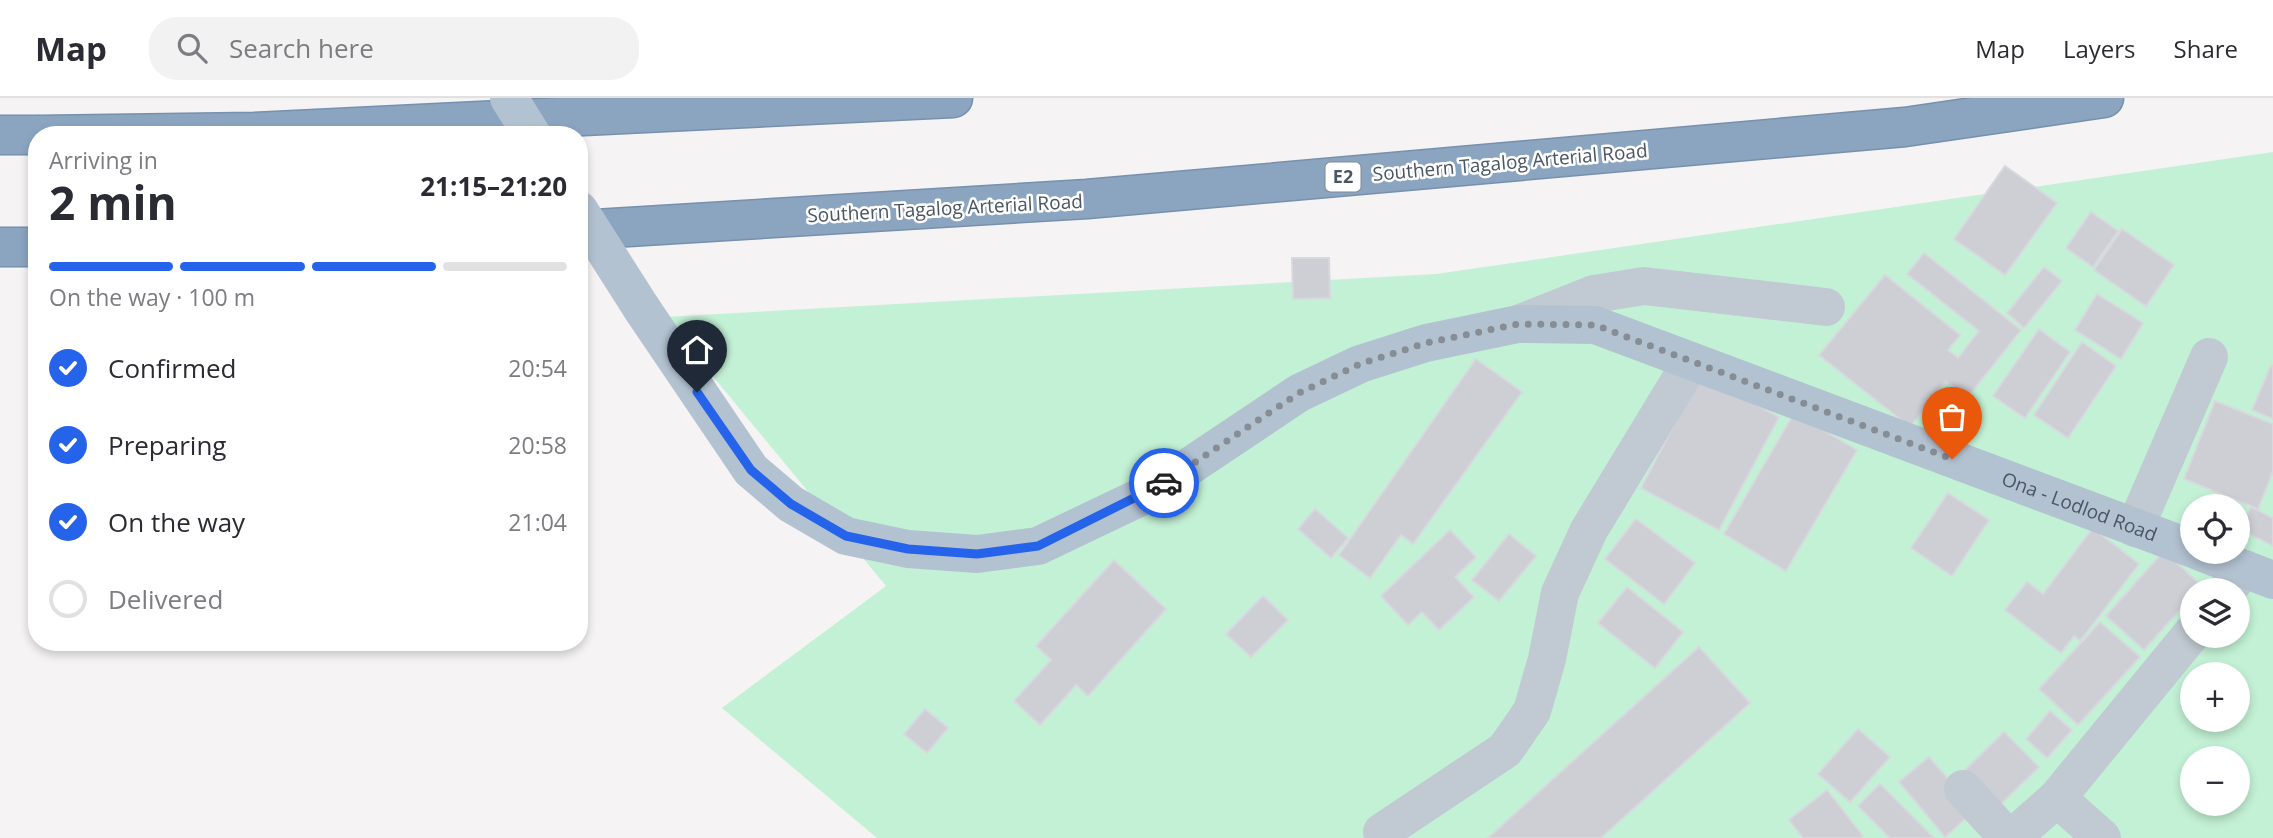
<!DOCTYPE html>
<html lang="en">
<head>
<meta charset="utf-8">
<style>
  :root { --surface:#fff; --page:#f2f2f3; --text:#2b2b33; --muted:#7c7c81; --line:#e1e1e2; --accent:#2563eb }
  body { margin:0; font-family:"Open Sans",sans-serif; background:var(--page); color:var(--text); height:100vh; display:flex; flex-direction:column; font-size:26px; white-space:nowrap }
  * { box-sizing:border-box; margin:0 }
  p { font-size:23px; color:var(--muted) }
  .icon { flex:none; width:38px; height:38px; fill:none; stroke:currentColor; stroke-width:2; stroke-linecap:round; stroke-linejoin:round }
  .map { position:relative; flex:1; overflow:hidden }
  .side { position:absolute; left:28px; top:28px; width:560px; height:525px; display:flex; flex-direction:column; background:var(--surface); border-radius:28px; box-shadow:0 4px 10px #0003 }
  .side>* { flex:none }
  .fabs { position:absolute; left:2180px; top:396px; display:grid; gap:14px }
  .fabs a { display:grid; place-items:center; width:70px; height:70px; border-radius:50%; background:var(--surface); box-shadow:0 4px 10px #0003; font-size:35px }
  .pin { position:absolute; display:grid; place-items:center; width:60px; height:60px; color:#fff; margin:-72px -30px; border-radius:50% 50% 50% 0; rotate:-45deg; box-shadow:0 0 7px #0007 }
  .pin .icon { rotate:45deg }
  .courier { position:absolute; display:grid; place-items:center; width:70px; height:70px; margin:-35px; border:5px solid #2563eb; border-radius:50%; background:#fff; color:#222; box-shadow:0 2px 9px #0007 }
  .head em { font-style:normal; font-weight:700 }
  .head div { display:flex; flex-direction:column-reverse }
  .head { display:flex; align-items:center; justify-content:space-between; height:119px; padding:0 21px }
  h1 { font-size:46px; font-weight:700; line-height:52px }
  .bar { display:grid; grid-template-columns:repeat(4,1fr); gap:10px 7px; align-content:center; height:84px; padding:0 21px }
  .bar i { height:9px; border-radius:5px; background:var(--line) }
  .bar .selected { background:var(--accent) }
  .bar p { grid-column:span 4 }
  ol { padding:0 21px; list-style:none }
  li { display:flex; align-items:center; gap:21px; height:77px }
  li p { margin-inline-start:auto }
  li .icon { padding:7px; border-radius:50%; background:var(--accent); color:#fff; stroke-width:4 }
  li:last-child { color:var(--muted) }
  li i { width:38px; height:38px; border:4px solid var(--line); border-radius:50% }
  header { display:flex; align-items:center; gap:42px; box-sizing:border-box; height:98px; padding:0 35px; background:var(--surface); border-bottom:2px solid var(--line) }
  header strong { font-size:33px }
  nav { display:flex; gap:38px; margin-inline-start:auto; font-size:24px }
  .search { width:490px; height:63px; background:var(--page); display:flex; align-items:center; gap:18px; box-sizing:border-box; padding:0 24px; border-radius:28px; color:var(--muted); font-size:26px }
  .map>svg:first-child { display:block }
  .green { fill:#c3f1d5; fill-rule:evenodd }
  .building { fill:#cdcfd5; stroke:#d7d9de; stroke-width:2 }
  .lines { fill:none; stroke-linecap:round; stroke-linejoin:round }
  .highway-casing { stroke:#7690ad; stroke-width:41 }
  .minor { stroke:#c1cad2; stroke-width:38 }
  .major { stroke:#b3c2d1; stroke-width:38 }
  .highway { stroke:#8ba5c1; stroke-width:38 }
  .major-bridge { stroke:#b3c2d1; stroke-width:38 }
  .done { stroke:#868d94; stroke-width:7; stroke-dasharray:0 12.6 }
  .route { stroke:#2563eb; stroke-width:9 }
  .labels { text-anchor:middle; stroke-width:5; stroke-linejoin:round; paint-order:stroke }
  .shield { fill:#fff; stroke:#808990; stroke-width:2 }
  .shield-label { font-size:18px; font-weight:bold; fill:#4a5661 }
  .street-label { font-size:19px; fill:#4a5661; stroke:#fff }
</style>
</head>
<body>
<header>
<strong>Map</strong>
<div class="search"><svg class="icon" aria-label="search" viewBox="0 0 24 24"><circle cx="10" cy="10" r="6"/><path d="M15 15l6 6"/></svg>Search here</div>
<nav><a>Map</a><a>Layers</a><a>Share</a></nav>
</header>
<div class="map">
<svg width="2273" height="740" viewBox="0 0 2273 740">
  <rect width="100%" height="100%" fill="#f5f3f3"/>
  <path class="green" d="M2273,54V740H877L722,610L886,488L664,219L1436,176ZM2193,408H2238V453H2193ZM2193,492H2238V537H2193ZM2193,576H2238V621H2193ZM2193,660H2238V705H2193Z"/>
  <g class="building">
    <polygon points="2005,68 2057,105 2005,177 1954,141"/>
    <polygon points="2091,114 2118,133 2093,169 2066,150"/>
    <polygon points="2122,131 2174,167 2146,208 2094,172"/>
    <polygon points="1924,155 2021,232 1967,300 1946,283 1910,329 1819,257 1885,177 1960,237 1948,252 1958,260 1979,233 1907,176"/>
    <polygon points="1292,160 1329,160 1330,200 1293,201"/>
    <polygon points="2044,169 2062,183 2024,230 2007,215"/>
    <polygon points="2097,196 2143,225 2121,261 2075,232"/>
    <polygon points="2039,231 2070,254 2025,320 1993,298"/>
    <polygon points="2082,244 2116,268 2068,340 2034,317"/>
    <polygon points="1476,261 1522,294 1413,446 1401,437 1370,480 1339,457"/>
    <polygon points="2271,267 2273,268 2273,321 2252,312"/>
    <polygon points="1701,276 1779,319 1719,432 1641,390"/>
    <polygon points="2215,303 2273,326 2273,373 2258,411 2184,381"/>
    <polygon points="1794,315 1857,352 1786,473 1724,436"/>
    <polygon points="1948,395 1989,422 1952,478 1911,450"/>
    <polygon points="2251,409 2273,420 2273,448 2240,431"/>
    <polygon points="1315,411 1348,440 1331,460 1298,431"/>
    <polygon points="1636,421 1695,465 1664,506 1605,461"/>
    <polygon points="2093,430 2139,466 2080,543 2074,538 2061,555 2005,512 2027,484 2043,496"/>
    <polygon points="1450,432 1476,459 1455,479 1474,499 1439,532 1422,514 1408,527 1381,498"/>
    <polygon points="1509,436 1536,458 1499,503 1472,482"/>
    <polygon points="2164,453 2201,487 2193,492 2193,497 2144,552 2106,518"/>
    <polygon points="1114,462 1166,511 1088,598 1076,587 1040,627 1014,603 1051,562 1036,548"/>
    <polygon points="1627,489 1683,534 1655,570 1598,525"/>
    <polygon points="1263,498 1288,522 1251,559 1226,536"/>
    <polygon points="2100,524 2140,559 2078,627 2039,591"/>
    <polygon points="1699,549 1750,605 1601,740 1488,740"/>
    <polygon points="925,611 948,630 927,655 904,636"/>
    <polygon points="2050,613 2072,632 2047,660 2026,641"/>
    <polygon points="1858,631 1890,659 1850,704 1818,676"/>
    <polygon points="2004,634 2039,669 2000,707 1965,672"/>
    <polygon points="1929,659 1975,712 1945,739 1899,684"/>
    <polygon points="1880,686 1934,740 1890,740 1858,708"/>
    <polygon points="1827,692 1863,738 1860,740 1803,740 1789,722"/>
  </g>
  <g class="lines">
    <g class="highway-casing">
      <g id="highway">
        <polyline points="0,37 37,37"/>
        <polyline points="40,37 254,34 953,0"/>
        <polyline points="579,132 1087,101 1905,29 2104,0"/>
        <polyline points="0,149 37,149"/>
      </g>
    </g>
    <g class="minor">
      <polyline points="1518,226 1594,196 1644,188 1826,209"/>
      <polyline points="2135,430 2209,259"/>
      <polyline points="2227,492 2244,471"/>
      <polyline points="1963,691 2008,740"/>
      <polyline points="2057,700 2102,740"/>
      <polyline points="1382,734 1505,652 1532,613 1547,561 1560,495 1589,432 1691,264"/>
      <polyline points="2012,740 2057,700 2193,534"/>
    </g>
    <g class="major">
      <path id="s1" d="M642,211L751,372L791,406L846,438L908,451L977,456L1038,448L1151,394L1299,295L1360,266L1426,245L1518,226L1595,227L2193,451"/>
      <polyline points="2198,453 2273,482"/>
    </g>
    <use href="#highway" class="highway"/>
    <g class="major-bridge">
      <polyline points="509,0 532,37"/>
      <polyline points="579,112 642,211"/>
    </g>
  </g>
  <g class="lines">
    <polyline class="done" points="1164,385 1299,295 1360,266 1426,245 1518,226 1595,227 1952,361"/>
    <polyline class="route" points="697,294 751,372 791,406 846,438 908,451 977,456 1038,448 1164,385"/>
  </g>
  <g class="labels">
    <rect class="shield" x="1325.5" y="64.5" width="35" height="29" rx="5"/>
    <g class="shield-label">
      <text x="1343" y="85">E2</text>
    </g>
    <g class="street-label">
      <text transform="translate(1510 64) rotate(-5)" y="7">Southern Tagalog Arterial Road</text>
      <text transform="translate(945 110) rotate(-3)" y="7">Southern Tagalog Arterial Road</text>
      <text dy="7" stroke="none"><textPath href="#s1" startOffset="1633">Ona - Lodlod Road</textPath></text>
    </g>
  </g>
</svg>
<div class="fabs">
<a><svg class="icon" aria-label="locate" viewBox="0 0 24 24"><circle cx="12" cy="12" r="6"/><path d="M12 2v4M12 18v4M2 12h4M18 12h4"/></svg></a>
<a><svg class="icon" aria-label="layers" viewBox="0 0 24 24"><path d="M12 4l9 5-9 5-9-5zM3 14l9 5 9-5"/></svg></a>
<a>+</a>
<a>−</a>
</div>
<div class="pin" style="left:1952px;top:361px;background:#ea580c"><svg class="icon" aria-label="bag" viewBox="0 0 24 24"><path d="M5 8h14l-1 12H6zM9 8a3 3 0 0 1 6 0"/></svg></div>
<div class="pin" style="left:697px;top:294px;background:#1f2937"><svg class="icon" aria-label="home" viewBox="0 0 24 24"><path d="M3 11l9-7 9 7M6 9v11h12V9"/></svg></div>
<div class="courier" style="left:1164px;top:385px"><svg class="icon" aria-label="car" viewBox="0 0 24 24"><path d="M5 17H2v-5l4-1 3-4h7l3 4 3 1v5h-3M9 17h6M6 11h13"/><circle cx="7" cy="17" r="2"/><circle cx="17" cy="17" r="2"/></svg></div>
<section class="side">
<div class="head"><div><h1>2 min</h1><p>Arriving in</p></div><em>21:15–21:20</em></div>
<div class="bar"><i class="selected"></i><i class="selected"></i><i class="selected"></i><i></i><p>On the way · 100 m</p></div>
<ol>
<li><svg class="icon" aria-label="check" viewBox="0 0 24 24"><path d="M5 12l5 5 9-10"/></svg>Confirmed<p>20:54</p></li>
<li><svg class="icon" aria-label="check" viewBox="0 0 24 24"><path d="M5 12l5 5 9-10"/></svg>Preparing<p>20:58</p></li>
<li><svg class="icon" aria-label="check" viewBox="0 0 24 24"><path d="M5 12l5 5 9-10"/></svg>On the way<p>21:04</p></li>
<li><i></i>Delivered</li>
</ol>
</section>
</div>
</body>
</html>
